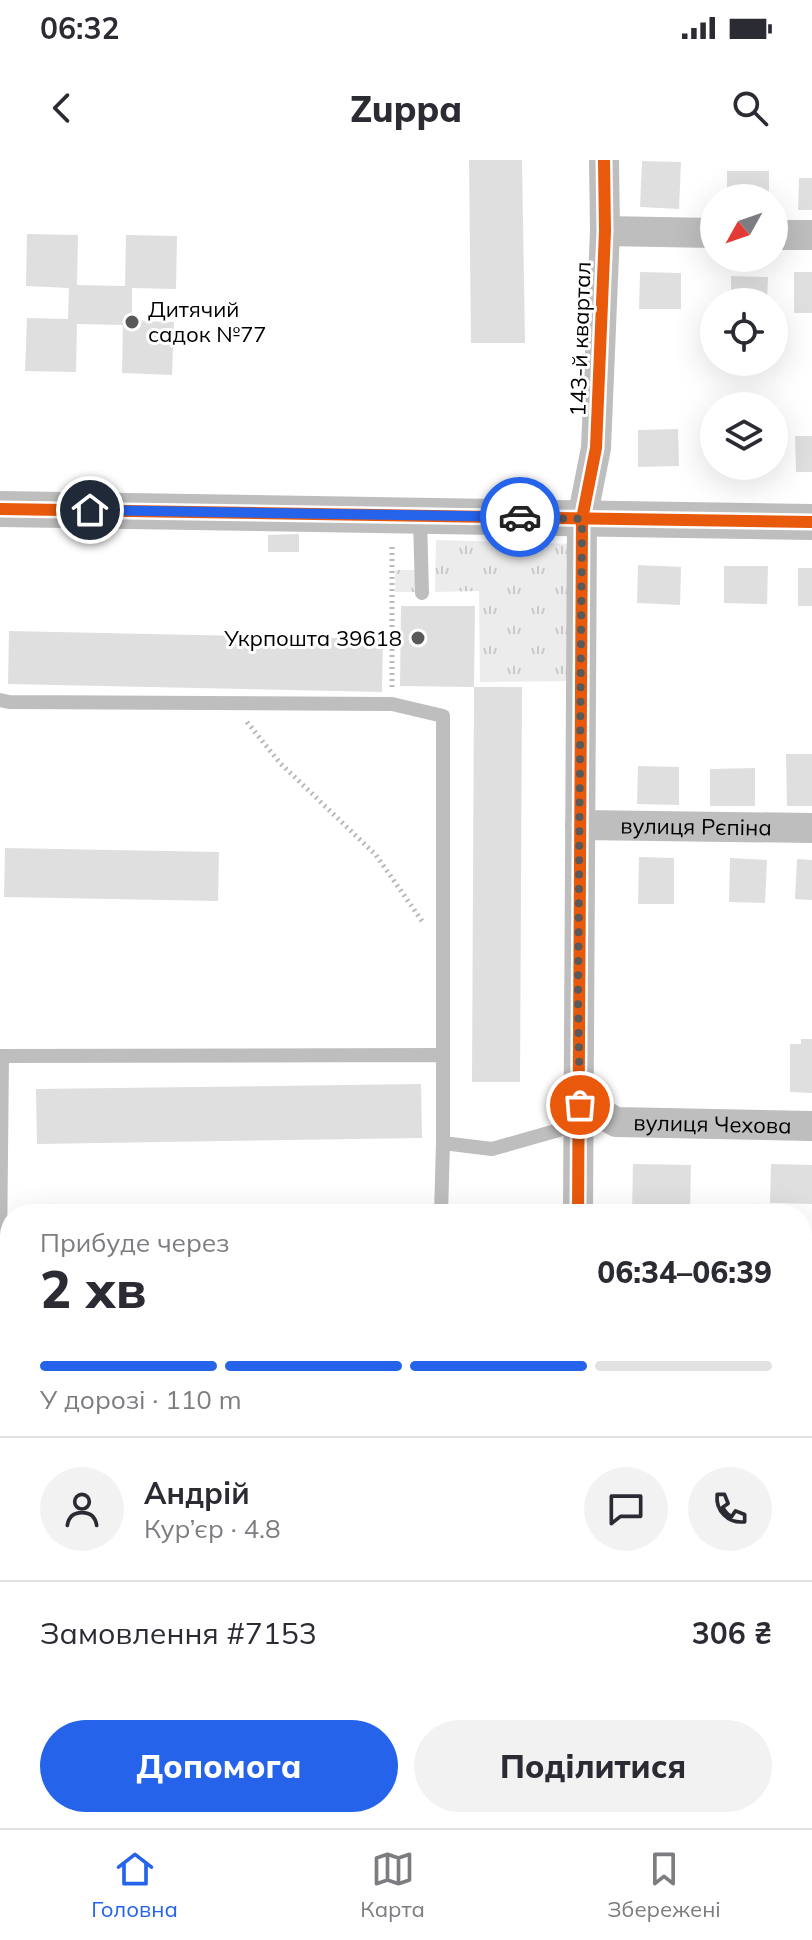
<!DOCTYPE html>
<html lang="uk">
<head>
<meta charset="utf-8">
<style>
  :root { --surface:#fff; --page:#f2f2f3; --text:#2b2b33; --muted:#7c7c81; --line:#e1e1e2; --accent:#2563eb }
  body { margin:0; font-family:Mulish,sans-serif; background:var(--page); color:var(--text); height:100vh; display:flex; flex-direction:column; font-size:30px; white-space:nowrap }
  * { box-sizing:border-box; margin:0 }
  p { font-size:26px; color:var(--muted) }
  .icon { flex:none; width:44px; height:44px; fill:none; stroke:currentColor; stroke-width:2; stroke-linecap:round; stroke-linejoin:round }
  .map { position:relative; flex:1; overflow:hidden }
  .panel { position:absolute; left:0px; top:1044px; width:812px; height:624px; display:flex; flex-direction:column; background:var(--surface); border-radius:32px 32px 0 0; box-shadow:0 8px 32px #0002 }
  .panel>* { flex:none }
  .needle { width:52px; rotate:230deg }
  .buttons { position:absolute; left:700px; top:24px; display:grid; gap:16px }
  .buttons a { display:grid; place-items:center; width:88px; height:88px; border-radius:50%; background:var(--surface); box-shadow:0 8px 32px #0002; font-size:40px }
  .pin { position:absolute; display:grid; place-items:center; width:68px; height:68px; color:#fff; margin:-34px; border:4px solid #fff; border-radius:50%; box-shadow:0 2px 8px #0007 }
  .courier { position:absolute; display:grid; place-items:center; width:80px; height:80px; margin:-40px; border:6px solid #2563eb; border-radius:50%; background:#fff; color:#222; box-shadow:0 2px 10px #0007 }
  .head em { font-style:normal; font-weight:800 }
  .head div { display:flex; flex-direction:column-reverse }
  .head { display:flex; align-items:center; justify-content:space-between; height:136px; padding:0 40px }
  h1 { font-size:52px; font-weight:800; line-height:60px }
  .bar { display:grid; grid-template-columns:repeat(4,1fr); gap:12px 8px; align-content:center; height:96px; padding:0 40px }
  .bar i { height:10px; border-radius:6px; background:var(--line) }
  .bar .current { background:var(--accent) }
  .bar p { grid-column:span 4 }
  .line { display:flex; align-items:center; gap:20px; padding:0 40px; border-top:2px solid var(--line) }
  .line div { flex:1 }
  .round { display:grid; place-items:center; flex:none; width:84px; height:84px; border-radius:42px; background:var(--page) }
  .primary-button { display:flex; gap:16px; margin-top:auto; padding:16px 40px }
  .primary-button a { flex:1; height:92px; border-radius:48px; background:var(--accent); color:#fff; font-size:32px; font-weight:800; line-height:92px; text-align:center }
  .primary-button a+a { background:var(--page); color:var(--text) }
  .status { display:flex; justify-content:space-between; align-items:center; height:56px; padding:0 40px; background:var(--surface); direction:ltr }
  .status svg { height:22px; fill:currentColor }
  header { display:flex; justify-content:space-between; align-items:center; height:104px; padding:0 40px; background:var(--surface); font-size:36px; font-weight:800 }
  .tab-bar { display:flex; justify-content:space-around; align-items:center; height:112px; border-top:2px solid var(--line); background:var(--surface); font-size:22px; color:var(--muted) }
  .tab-bar a { display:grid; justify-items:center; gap:4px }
  .tab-bar .current { color:var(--accent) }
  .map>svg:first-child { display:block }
  .grass { fill:url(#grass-tufts) }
  .building { fill:#dfdfdf }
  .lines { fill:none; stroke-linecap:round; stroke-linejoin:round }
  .path { stroke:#b9b9b9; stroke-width:5; stroke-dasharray:2 4; stroke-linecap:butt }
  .service { stroke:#bebebe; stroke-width:14 }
  .minor { stroke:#bebebe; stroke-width:30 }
  .tertiary { stroke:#bebebe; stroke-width:36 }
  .rail-casing { stroke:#bebebe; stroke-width:9 }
  .rail { stroke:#fff; stroke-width:6; stroke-dasharray:18; stroke-linecap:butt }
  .cycleway-casing { stroke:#fff; stroke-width:17 }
  .cycleway { stroke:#e8590c; stroke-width:12 }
  .done { stroke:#595959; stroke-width:8; stroke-dasharray:0 14.4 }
  .route { stroke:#2563eb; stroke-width:10 }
  .poi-dot { fill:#595959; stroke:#fff; stroke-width:3 }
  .labels { text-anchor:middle; stroke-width:6; stroke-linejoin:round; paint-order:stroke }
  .poi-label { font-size:22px; fill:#000; stroke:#fff; text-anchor:start }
  .street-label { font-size:22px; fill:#000; stroke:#fff }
</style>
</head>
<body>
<div class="status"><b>06:32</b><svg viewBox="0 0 49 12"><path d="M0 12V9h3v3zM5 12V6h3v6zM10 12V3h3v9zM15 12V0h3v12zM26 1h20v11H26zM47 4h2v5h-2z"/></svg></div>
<header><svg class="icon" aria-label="back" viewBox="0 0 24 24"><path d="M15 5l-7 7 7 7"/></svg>Zuppa<svg class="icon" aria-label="search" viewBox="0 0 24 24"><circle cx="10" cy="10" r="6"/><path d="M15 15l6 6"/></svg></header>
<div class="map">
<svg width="812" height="1668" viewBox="0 0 812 1668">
  <defs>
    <pattern id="grass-tufts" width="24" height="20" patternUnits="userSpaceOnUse" patternTransform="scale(2)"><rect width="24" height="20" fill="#ececec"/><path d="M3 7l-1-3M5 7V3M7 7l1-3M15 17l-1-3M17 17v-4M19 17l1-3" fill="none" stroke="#c9c9c9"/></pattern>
  </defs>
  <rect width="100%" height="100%" fill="#fff"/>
  <g class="grass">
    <polygon points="436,380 578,384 576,521 480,522 479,431 435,432"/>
    <rect x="395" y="410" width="21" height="22"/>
  </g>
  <g class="building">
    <polygon points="469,0 522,0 525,183 471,183"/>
    <polygon points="642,1 681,2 679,49 640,47"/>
    <rect x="727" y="11" width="42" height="27"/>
    <polygon points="799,18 812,18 812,50 798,50"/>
    <polygon points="27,74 78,75 77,125 125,126 126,75 177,76 176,129 132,128 132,161 174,162 172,215 122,213 123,165 77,164 76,212 25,211 27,158 68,159 69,128 26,126"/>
    <polygon points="640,112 681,113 681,149 639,149"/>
    <rect x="794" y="112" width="18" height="41"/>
    <polygon points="731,116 768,117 767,142 731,142"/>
    <polygon points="678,269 679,306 638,307 638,270"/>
    <polygon points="795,276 812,276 812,312 796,312"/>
    <polygon points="726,306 766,306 766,311 726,310"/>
    <polygon points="299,374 299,392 268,392 268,375"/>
    <polygon points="638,405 681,407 680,445 637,443"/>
    <polygon points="724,406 768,406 767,444 724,443"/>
    <rect x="798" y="408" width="14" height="38"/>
    <polygon points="401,446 475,446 474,527 400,526"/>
    <polygon points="9,471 383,479 382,532 8,524"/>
    <polygon points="474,527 522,527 520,922 472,922"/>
    <polygon points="786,594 812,594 812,646 787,646"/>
    <polygon points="638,606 679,607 679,645 637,644"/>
    <polygon points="755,608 755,646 710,646 710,609"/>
    <polygon points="5,688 219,692 218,741 4,737"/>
    <polygon points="639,697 674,698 674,744 638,744"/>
    <polygon points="730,698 767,700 765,743 729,742"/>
    <polygon points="797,699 812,700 812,740 795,739"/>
    <polygon points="801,879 812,879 812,933 790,932 790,884 801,884"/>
    <polygon points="421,924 422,978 37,984 36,929"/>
    <polygon points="633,1004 691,1005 690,1054 632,1054"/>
    <polygon points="771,1004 812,1005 812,1044 770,1043"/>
    <polygon points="802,1086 812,1087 810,1123 802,1122"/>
    <polygon points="0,1179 6,1179 5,1204 0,1204"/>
    <polygon points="802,1517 812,1521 812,1572 802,1577"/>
  </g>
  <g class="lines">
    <g class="path">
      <polyline points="392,527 392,385"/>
      <polyline points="247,562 280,603 376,695 422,761"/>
    </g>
    <g class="service">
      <polyline points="420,358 422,433"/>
      <polyline points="0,540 9,542 392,544 443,556 443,895"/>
      <polyline points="0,896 443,895 443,983 492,989 580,964"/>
      <polyline points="441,1054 443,983"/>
      <polyline points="0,1092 2,897"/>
    </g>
    <g class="minor">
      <polyline points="605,71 714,73"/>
      <polyline points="774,75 812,75"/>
      <path id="s1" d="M580,665L812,668"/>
      <path id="s2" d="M581,927L593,949L616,962L812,966"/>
      <polyline points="578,1054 582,359 596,288 605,71 604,0"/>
      <polyline points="0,1148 10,1148"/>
      <polyline points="802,1151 812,1152"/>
    </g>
    <polyline class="tertiary" points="0,349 812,362"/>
    <g class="rail-casing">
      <g id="rail">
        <polyline points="802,1365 812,1365"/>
        <polyline points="0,1382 10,1382"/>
      </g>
    </g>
    <use href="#rail" class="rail"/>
    <g class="cycleway-casing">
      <g id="cycleway">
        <polyline points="0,349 812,362"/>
        <polyline points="578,1054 582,359 596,288 605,71 604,0"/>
      </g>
    </g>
    <use href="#cycleway" class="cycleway"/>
  </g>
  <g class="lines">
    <polyline class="done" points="520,357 582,359 578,838 580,945"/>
    <polyline class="route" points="90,350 520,357"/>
  </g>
  <g class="poi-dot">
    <circle cx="132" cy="162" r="8"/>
    <circle cx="418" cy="478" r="8"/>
  </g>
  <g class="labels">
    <g class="poi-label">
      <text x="148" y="157">Дитячий<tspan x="148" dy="25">садок №77</tspan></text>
      <text x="402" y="486" text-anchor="end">Укрпошта 39618</text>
    </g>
    <g class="street-label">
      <text transform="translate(580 179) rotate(-88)" y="8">143-й квартал</text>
      <text dy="8" stroke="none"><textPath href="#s1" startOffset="116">вулиця Рєпіна</textPath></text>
      <text dy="8" stroke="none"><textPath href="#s2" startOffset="148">вулиця Чехова</textPath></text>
    </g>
  </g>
</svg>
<div class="buttons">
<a><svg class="needle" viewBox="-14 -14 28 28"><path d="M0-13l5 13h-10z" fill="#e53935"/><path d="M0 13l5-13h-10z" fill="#7c7c81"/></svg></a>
<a><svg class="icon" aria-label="locate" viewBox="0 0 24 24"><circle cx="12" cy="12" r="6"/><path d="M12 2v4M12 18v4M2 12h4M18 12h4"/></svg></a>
<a><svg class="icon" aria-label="layers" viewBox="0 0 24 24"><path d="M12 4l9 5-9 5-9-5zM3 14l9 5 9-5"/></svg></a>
</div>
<div class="pin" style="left:580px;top:945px;background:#ea580c"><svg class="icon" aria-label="bag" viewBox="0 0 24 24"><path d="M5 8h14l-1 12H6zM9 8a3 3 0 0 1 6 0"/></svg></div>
<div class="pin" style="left:90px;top:350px;background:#1f2937"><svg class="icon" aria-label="home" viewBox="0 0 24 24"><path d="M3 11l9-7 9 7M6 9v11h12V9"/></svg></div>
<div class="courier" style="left:520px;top:357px"><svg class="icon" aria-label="car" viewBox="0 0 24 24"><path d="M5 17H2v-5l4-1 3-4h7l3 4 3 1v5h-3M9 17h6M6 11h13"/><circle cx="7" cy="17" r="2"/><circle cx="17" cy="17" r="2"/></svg></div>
<section class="panel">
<div class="head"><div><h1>2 хв</h1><p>Прибуде через</p></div><em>06:34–06:39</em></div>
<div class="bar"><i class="current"></i><i class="current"></i><i class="current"></i><i></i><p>У дорозі · 110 m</p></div>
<div class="line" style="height:144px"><a class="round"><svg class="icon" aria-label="person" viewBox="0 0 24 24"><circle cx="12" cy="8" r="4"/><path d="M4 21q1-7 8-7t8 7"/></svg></a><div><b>Андрій</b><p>Кур’єр · 4.8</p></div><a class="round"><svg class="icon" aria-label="chat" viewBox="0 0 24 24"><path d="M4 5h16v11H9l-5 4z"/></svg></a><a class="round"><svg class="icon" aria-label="phone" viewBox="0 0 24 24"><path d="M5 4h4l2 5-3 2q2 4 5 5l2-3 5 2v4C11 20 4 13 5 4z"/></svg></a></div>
<div class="line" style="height:104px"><div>Замовлення #7153</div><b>306 ₴</b></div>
<div class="primary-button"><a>Допомога</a><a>Поділитися</a></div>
</section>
</div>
<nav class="tab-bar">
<a class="current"><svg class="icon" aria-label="home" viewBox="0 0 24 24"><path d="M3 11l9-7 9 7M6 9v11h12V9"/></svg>Головна</a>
<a><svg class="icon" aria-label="map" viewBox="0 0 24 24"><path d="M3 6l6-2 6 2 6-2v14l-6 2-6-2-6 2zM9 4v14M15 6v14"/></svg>Карта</a>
<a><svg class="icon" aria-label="saved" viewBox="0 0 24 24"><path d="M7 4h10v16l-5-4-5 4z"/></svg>Збережені</a>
</nav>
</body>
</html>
